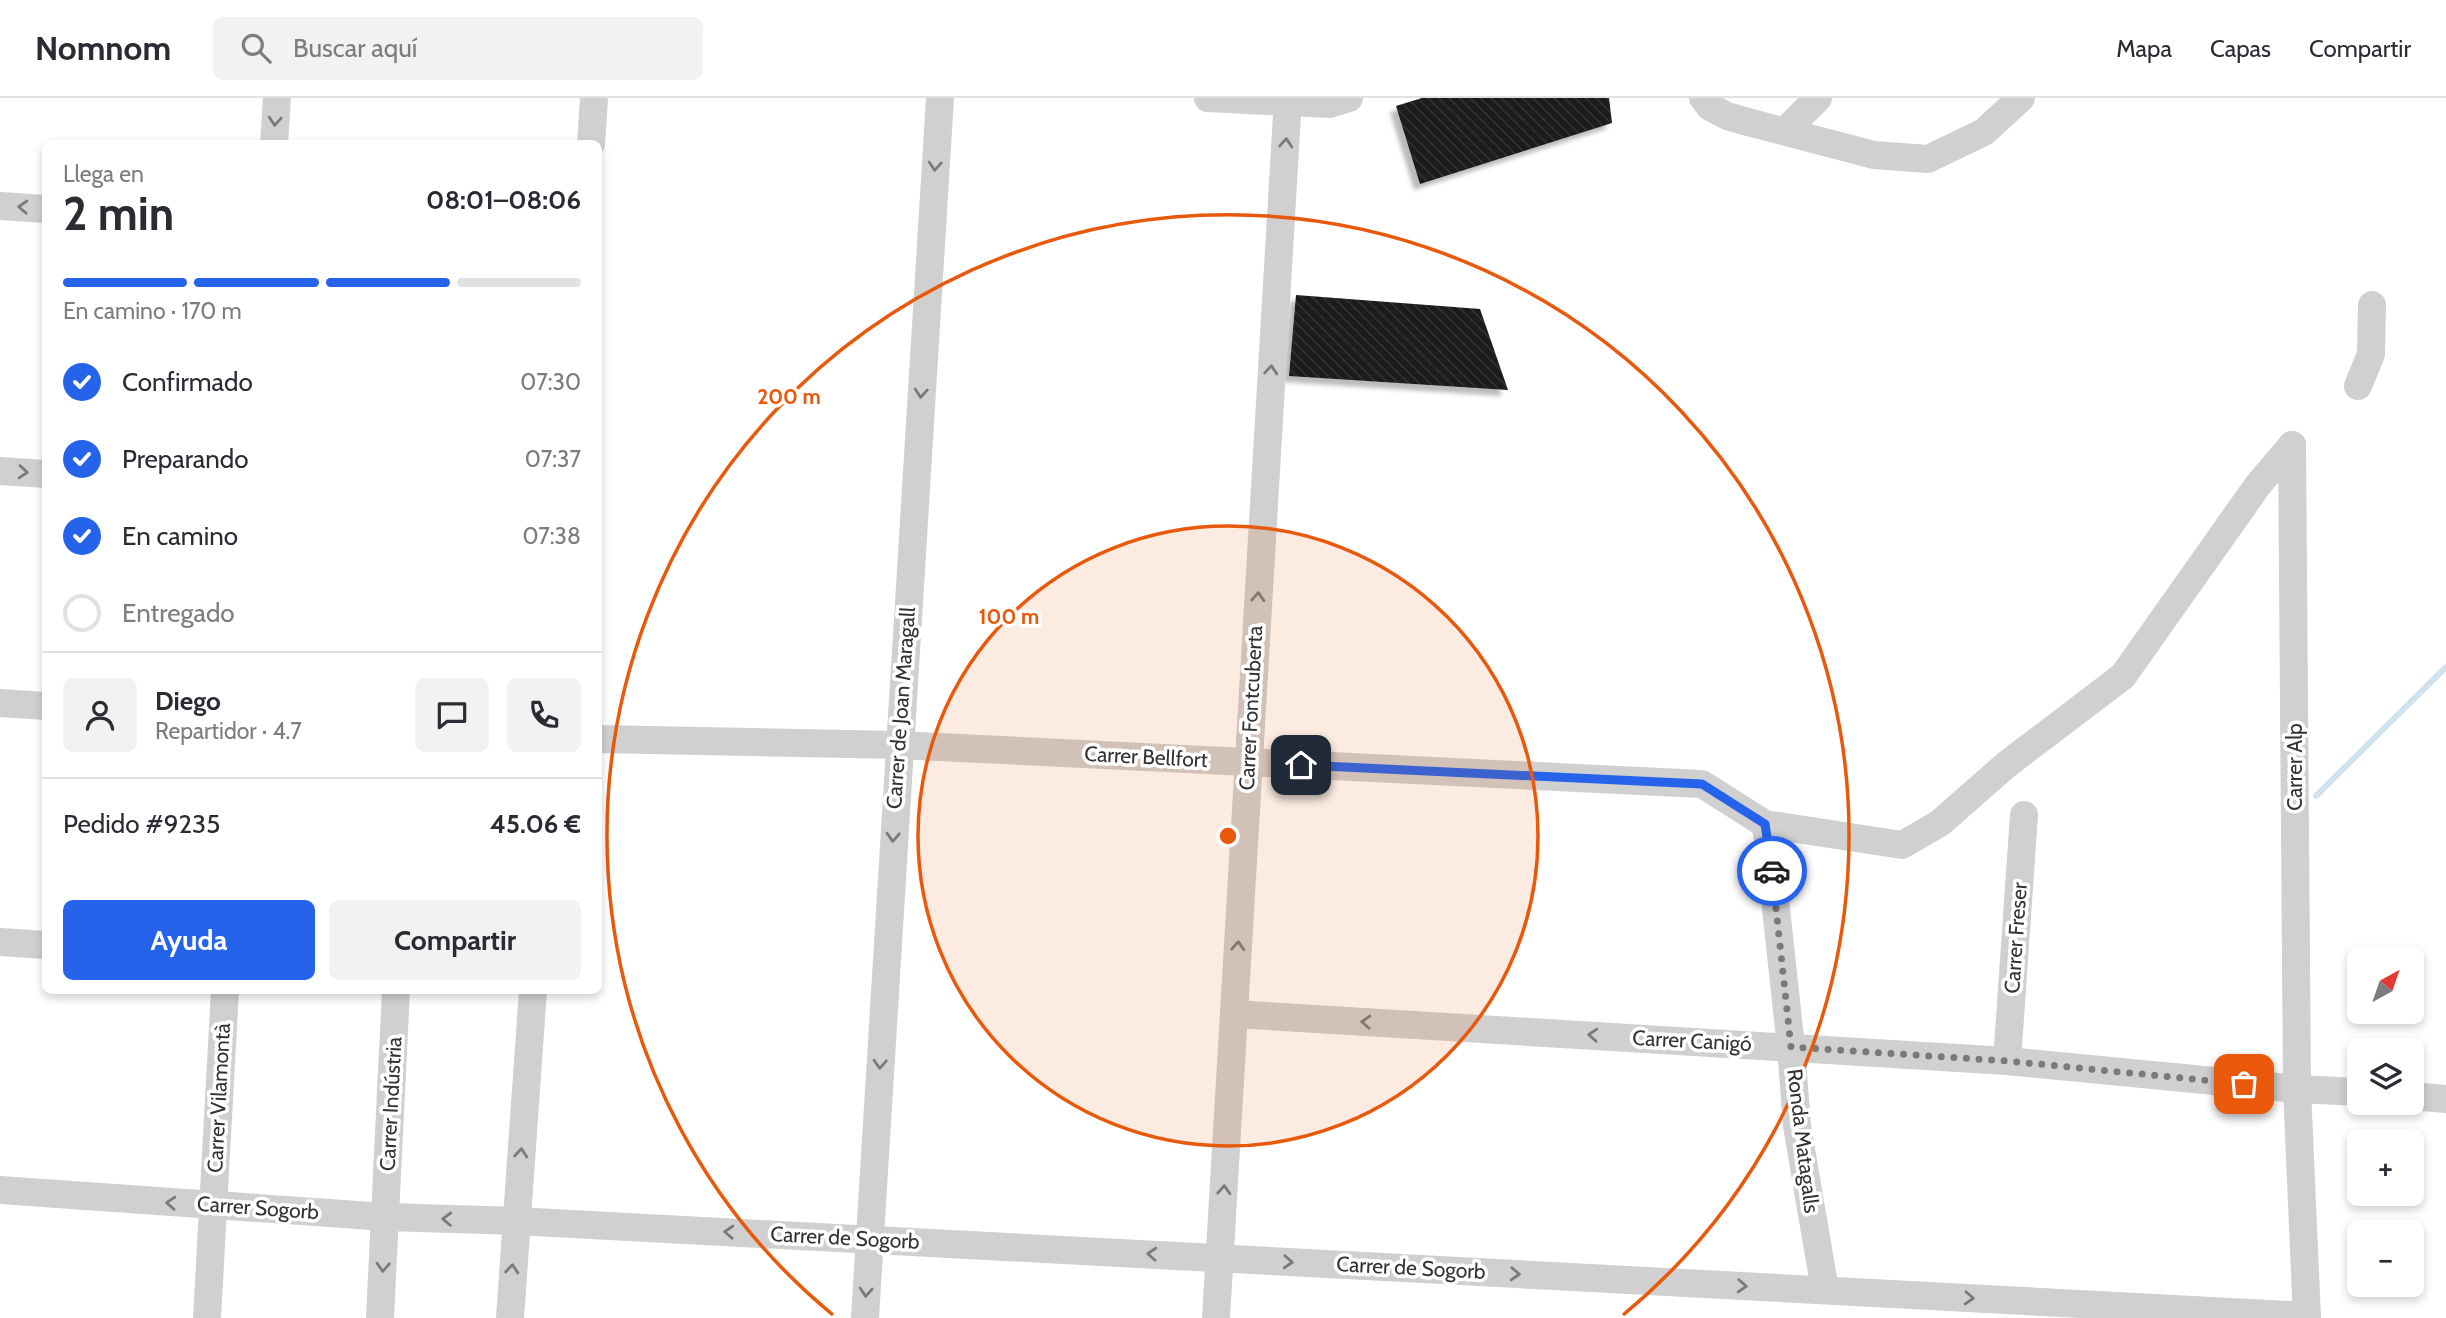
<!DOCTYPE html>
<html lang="es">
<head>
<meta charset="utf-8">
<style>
  :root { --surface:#fff; --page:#f2f2f3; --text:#2b2b33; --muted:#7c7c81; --line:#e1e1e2; --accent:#2563eb }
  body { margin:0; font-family:Cabin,sans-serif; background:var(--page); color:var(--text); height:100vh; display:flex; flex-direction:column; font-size:26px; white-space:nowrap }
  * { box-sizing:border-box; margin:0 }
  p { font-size:23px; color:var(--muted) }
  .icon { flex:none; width:38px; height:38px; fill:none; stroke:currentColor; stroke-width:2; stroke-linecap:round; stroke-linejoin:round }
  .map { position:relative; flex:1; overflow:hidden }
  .sheet { position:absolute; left:42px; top:42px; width:560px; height:854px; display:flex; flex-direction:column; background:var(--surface); border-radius:10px; box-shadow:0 4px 10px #0003 }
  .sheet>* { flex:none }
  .needle { width:46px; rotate:40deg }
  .buttons { position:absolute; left:2347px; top:849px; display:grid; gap:14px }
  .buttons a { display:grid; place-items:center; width:77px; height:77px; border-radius:10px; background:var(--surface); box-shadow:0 4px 10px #0003; font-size:35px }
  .pin { position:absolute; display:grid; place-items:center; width:60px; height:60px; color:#fff; margin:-30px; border-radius:14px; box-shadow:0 4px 10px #0006 }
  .courier { position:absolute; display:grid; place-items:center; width:70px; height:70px; margin:-35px; border:5px solid #2563eb; border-radius:50%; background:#fff; color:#222; box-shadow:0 2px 9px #0007 }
  .overview em { font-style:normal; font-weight:700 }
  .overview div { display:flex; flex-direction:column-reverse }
  .overview { display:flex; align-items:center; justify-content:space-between; height:119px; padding:0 21px }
  h1 { font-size:46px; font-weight:700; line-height:52px }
  .bar { display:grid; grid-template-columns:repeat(4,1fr); gap:10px 7px; align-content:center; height:84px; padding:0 21px }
  .bar i { height:9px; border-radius:5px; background:var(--line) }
  .bar .current { background:var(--accent) }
  .bar p { grid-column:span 4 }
  .line { display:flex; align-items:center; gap:18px; padding:0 21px; border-top:2px solid var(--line) }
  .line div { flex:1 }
  .round { display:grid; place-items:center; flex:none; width:74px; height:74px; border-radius:10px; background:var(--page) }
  ol { padding:0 21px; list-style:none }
  li { display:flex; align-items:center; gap:21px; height:77px }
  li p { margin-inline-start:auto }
  li .icon { padding:7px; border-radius:50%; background:var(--accent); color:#fff; stroke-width:4 }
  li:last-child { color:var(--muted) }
  li i { width:38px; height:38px; border:4px solid var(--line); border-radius:50% }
  .primary-button { display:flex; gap:14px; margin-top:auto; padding:14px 21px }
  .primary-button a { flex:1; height:80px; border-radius:10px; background:var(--accent); color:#fff; font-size:28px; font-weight:700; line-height:80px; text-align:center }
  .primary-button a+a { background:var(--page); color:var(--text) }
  header { display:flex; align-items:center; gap:42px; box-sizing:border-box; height:98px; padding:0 35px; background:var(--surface); border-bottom:2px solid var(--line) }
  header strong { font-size:33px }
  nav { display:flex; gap:38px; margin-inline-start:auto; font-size:24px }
  .search { width:490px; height:63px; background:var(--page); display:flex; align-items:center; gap:18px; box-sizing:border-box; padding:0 24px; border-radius:10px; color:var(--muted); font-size:26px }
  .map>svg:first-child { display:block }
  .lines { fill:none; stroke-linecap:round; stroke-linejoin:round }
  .stream { stroke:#cfe2ee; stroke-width:6 }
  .building { fill:url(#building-back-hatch); filter:url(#shadow) }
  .minor { stroke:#d0d0d0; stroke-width:28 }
  .oneway { stroke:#7a7a7a }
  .done { stroke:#7a7a7a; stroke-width:7; stroke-dasharray:0 12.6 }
  .route { stroke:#2563eb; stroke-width:9 }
  .ring { fill:none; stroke:#e8590c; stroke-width:3.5 }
  .labels { text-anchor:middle; stroke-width:7; stroke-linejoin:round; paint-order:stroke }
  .street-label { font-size:21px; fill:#333; stroke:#fff }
  .centre { fill:#e8590c; stroke:#fff; stroke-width:3.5 }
  .ring-label { font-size:21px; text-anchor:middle; font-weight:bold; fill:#e8590c; stroke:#fff; stroke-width:7; stroke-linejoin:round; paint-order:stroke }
</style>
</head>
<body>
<header>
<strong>Nomnom</strong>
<div class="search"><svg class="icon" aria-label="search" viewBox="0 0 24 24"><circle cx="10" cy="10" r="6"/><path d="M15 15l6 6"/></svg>Buscar aquí</div>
<nav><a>Mapa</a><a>Capas</a><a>Compartir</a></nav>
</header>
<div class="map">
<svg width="2446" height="1220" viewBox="0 0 2446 1220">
  <defs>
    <pattern id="building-back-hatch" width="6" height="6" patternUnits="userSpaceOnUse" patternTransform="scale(1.75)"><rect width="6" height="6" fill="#1a1a1a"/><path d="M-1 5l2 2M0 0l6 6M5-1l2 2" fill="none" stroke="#333"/></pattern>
    <filter id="shadow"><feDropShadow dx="-6" dy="6" stdDeviation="2" flood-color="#0004"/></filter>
  </defs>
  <rect width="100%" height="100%" fill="#fff"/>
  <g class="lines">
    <polyline class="stream" points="2316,698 2446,569"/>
  </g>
  <g class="building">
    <polygon points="1422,0 1609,0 1612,25 1420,86 1396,8"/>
    <polygon points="1296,197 1480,211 1508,292 1289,278"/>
  </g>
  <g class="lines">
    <g class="minor">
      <polyline points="1208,0 1330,6 1349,0"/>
      <polyline points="1703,0 1710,9 1727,18 1748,24 1874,57 1928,61 1984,34 2021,0"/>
      <polyline points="1786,32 1818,0"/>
      <polyline points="274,46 277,0"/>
      <polyline points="591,46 594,0"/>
      <polyline points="0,108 46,111"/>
      <polyline points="2358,288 2371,256 2372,207"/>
      <polyline points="2292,347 2297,991 2307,1220"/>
      <polyline points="0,373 46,376"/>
      <polyline points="0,605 46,608"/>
      <polyline points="598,641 898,647 1702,686 1765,726 1902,747 1940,725 2006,667 2123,578 2258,387 2292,347"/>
      <polyline points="1765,726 1769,746 1791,949 1797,1028 1825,1192"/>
      <polyline points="0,844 46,847"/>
      <polyline points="1234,916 2007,963 2297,991 2359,994"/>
      <polyline points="2007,963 2024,717"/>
      <polyline points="2412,998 2446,1001"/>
      <polyline points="0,1092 386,1119 516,1123 2307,1218"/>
      <polyline points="207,1220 225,892"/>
      <polyline points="380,1220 396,892"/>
      <polyline points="510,1220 533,892"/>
      <polyline points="865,1220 940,0"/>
      <polyline points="1216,1220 1288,0"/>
    </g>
  </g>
  <defs><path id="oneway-chevron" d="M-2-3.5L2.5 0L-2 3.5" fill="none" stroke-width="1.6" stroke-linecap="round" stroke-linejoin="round" transform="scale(1.75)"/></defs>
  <g class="oneway">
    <use href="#oneway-chevron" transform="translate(275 23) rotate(94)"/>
    <use href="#oneway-chevron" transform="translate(1286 45) rotate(-86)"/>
    <use href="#oneway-chevron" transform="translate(935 68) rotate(94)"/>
    <use href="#oneway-chevron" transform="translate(23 109) rotate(-177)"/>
    <use href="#oneway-chevron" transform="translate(1271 272) rotate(-86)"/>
    <use href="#oneway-chevron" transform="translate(921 295) rotate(94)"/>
    <use href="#oneway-chevron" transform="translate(23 374) rotate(4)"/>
    <use href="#oneway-chevron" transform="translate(1258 499) rotate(-87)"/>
    <use href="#oneway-chevron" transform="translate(893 739) rotate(93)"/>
    <use href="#oneway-chevron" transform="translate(1238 848) rotate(-87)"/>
    <use href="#oneway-chevron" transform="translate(1366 924) rotate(-177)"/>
    <use href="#oneway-chevron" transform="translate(1593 937) rotate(-177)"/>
    <use href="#oneway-chevron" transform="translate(880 966) rotate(93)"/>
    <use href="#oneway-chevron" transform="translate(521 1055) rotate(-86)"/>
    <use href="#oneway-chevron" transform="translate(1224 1092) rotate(-87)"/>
    <use href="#oneway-chevron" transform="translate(171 1105) rotate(-176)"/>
    <use href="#oneway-chevron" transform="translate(447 1121) rotate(-178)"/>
    <use href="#oneway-chevron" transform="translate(729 1134) rotate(-177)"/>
    <use href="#oneway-chevron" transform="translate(1152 1156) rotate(-177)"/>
    <use href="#oneway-chevron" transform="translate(1288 1164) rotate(3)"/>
    <use href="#oneway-chevron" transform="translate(383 1169) rotate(93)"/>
    <use href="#oneway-chevron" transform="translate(512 1171) rotate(-86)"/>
    <use href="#oneway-chevron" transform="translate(1515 1176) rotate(3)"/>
    <use href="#oneway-chevron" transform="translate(1742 1188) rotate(3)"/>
    <use href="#oneway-chevron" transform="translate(866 1194) rotate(94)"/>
    <use href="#oneway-chevron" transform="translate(1969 1200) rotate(3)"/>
  </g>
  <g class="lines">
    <polyline class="done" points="1772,773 1791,949 2007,963 2244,986"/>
    <polyline class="route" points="1301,667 1702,686 1765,726 1772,773"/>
  </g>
  <circle cx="1228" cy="738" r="310" fill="#e8590c" fill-opacity=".12"/>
  <g class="ring">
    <circle cx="1228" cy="738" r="310"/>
    <path d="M833 1217A621 621 0 1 1 1623 1217"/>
  </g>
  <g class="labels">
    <g class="street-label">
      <text transform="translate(901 610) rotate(-86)" y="7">Carrer de Joan Maragall</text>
      <text transform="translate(1251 610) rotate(-87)" y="7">Carrer Fontcuberta</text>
      <text transform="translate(1146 659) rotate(3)" y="7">Carrer Bellfort</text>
      <text transform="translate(2295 669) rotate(-90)" y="7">Carrer Alp</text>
      <text transform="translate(2016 840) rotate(-86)" y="7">Carrer Freser</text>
      <text transform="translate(1692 943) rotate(3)" y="7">Carrer Canigó</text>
      <text transform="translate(219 1000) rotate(-87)" y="7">Carrer Vilamontà</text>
      <text transform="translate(391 1006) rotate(-87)" y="7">Carrer Indústria</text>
      <text transform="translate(1803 1043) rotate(83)" y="7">Ronda Matagalls</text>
      <text transform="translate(258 1110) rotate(4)" y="7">Carrer Sogorb</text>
      <text transform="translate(845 1140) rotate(3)" y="7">Carrer de Sogorb</text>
      <text transform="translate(1411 1170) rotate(3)" y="7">Carrer de Sogorb</text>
    </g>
  </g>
  <circle cx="1228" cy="738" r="10" class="centre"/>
  <g class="ring-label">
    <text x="789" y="306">200 m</text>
    <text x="1009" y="526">100 m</text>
  </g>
</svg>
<div class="buttons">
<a><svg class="needle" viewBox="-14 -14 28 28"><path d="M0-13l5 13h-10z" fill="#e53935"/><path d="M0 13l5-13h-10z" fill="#7c7c81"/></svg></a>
<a><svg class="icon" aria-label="layers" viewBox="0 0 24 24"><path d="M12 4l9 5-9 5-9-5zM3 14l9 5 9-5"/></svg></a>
<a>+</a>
<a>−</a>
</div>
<div class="pin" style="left:2244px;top:986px;background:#ea580c"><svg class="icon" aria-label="bag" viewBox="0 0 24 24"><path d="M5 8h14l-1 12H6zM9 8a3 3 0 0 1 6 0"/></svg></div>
<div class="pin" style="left:1301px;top:667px;background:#1f2937"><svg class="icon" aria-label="home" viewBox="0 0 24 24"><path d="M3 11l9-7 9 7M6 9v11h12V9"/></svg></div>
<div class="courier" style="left:1772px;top:773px"><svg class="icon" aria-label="car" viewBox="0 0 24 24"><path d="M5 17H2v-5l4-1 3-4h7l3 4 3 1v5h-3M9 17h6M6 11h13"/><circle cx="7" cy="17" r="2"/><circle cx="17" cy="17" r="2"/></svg></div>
<section class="sheet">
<div class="overview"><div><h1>2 min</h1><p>Llega en</p></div><em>08:01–08:06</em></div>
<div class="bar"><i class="current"></i><i class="current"></i><i class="current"></i><i></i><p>En camino · 170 m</p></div>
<ol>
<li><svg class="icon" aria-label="check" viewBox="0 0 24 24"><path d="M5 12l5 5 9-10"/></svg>Confirmado<p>07:30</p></li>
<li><svg class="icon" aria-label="check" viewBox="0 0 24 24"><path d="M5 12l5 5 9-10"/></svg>Preparando<p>07:37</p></li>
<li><svg class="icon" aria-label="check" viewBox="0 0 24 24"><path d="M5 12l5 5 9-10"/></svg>En camino<p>07:38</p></li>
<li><i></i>Entregado</li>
</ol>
<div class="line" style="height:126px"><a class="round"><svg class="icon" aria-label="person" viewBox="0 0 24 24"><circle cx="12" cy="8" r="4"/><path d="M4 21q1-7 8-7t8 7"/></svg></a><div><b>Diego</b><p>Repartidor · 4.7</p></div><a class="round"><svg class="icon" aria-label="chat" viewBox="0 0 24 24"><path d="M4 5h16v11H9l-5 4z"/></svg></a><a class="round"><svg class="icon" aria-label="phone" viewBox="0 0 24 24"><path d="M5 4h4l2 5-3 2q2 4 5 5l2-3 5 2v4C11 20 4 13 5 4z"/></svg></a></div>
<div class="line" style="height:91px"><div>Pedido #9235</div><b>45.06 €</b></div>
<div class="primary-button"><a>Ayuda</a><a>Compartir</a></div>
</section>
</div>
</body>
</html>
